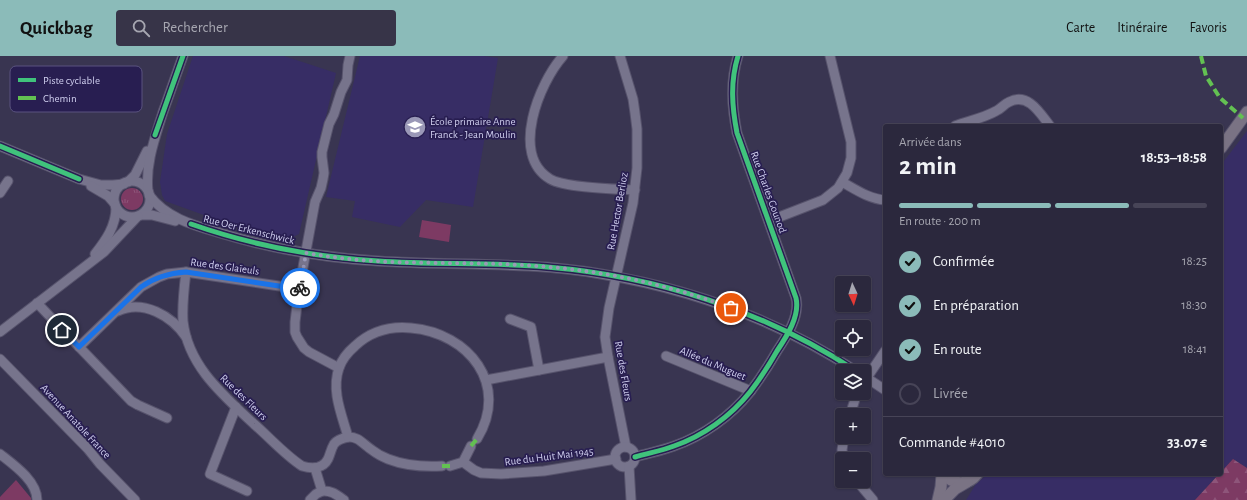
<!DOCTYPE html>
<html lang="fr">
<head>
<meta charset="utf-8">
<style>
  :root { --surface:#2b283d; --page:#373448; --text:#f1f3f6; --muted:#a6a6b0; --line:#474457; --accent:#8bbbb9 }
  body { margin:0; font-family:"Alegreya Sans",sans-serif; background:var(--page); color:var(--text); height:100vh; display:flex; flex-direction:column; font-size:15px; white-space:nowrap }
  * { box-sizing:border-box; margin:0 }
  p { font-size:13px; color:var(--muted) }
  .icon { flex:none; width:22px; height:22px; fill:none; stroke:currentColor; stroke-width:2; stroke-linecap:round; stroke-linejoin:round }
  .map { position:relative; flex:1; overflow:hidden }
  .drawer { position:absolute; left:883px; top:68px; width:340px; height:352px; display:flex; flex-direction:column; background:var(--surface); border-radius:4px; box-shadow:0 1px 3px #0004,0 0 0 1px var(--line) }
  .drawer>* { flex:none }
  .needle { width:26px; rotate:176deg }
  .buttons { position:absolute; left:835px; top:220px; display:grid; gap:8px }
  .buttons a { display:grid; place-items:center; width:36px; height:36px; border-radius:4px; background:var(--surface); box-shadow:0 1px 3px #0004,0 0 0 1px var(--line); font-size:20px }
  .pin { position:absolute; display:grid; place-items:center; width:34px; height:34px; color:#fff; margin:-17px; border:2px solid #fff; border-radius:50%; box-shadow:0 1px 4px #0007 }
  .courier { position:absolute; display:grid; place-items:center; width:40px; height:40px; margin:-20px; border:3px solid #1a73e8; border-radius:50%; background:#fff; color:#222; box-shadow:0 1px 5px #0007 }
  .summary em { font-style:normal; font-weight:700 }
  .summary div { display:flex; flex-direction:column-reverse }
  .summary { display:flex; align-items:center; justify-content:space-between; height:68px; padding:0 16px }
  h1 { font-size:26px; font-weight:700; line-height:30px }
  .bar { display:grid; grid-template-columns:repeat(4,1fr); gap:6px 4px; align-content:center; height:48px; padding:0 16px }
  .bar i { height:5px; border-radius:3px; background:var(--line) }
  .bar .selected { background:var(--accent) }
  .bar p { grid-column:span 4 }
  .line { display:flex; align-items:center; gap:10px; padding:0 16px; border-top:1px solid var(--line) }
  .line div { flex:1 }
  ol { padding:0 16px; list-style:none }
  li { display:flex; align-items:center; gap:12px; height:44px }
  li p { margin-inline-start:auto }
  li .icon { padding:4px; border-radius:50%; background:var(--accent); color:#111; stroke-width:4 }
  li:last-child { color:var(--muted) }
  li i { width:22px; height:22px; border:2px solid var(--line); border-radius:50% }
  header { display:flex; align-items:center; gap:24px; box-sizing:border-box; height:56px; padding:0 20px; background:var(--accent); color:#111 }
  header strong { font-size:19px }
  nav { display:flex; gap:22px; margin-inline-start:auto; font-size:14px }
  .search { width:280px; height:36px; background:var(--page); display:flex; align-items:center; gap:10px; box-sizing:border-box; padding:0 14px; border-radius:4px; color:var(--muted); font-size:15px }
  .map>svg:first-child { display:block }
  .built { fill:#372d65 }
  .grass { fill:url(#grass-tufts) }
  .forest { fill:url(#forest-firs) }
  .park { fill:#7d3a63 }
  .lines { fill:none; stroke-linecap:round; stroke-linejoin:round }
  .minor-casing { stroke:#57536c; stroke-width:11 }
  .major-casing { stroke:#57536c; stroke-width:13 }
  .minor { stroke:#77748c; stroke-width:9 }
  .major { stroke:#7a7384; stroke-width:11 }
  .quiet { stroke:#63c152; stroke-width:4; stroke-dasharray:8 4; stroke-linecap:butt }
  .cycleway-casing { stroke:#281e51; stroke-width:8 }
  .cycleway { stroke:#40c37c; stroke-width:5 }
  .done { stroke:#9a98b7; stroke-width:4; stroke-dasharray:0 7.2 }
  .route { stroke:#1a73e8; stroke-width:5 }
  .labels { text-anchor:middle; stroke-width:3.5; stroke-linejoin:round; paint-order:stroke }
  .poi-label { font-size:11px; fill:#cfceee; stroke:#281e51; text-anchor:start }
  .street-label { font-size:11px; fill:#cfceee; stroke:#281e51 }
  .key { fill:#281e51; stroke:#5a5380; stroke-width:1 }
  .key-label { font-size:11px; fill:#cfceee }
</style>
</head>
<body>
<header>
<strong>Quickbag</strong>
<div class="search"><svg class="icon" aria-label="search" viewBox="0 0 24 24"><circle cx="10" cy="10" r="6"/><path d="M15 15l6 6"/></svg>Rechercher</div>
<nav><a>Carte</a><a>Itinéraire</a><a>Favoris</a></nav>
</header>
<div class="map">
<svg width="1247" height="444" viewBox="0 0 1247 444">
  <defs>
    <pattern id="grass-tufts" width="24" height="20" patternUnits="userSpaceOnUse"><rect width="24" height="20" fill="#7d3a63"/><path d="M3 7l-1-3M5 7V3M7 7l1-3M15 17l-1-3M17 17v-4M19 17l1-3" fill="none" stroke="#8e557a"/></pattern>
    <pattern id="forest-firs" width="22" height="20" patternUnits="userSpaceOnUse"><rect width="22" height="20" fill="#7d3a63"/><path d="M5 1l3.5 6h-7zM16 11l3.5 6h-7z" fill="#8e557a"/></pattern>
  </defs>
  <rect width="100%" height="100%" fill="#393551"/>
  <g class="built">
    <polygon points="193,0 284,0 336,17 299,178 291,182 251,174 215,163 165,145 162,139 160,126 167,78"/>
    <polygon points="360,0 484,0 498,2 473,151 426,144 400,171 352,161 355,145 326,141"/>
    <polygon points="1247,75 1247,412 1233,403 1221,416 1221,109"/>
    <polygon points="988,418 1219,418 1195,444 966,444 976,428"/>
  </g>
  <circle class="grass" cx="132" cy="143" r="11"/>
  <polygon class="forest" points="1233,403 1247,412 1247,444 1195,444 1219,418 1221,418 1221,416"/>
  <g class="park">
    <polygon points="422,164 451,169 449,186 419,181"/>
    <polygon points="16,424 31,442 31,444 0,444 0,441"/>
  </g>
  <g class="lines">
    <g class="minor-casing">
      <g id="minor">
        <path d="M563,0C539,27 510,99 550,123C565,132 616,133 635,134"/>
        <polyline points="620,0 633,43 635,57 637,73 637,112 633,147 609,252 605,281 608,301 626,391"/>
        <path d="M955,70C968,65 984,62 996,55C1001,53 1004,48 1009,46C1028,36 1040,57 1050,70"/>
        <polyline points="0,90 79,123 101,129 113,129 124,128"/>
        <circle cx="132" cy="143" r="18"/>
        <polyline points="128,126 135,119 147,95"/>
        <path d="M842,126C855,133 869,143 885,144"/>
        <polyline points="91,130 108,140 115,148"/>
        <path d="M148,135C145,108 155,82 163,56C170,37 176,19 183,0"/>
        <polyline points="0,137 8,125"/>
        <path d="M149,139C165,161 192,169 217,176C269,192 323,202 378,205C452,210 526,205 601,218C691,233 779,265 856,315"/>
        <polyline points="141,159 152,159 175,165"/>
        <polyline points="769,165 823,144 838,132 847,117 851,102 851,86 830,0"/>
        <path d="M95,198C106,184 116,170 116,151"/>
        <path d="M186,216C184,232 182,248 183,265C188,310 223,339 254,368C269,381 286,400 302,410C312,413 323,413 328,403C330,399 331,393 334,388C337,384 343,382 348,381"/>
        <polyline points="37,247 131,345 138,349 167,362"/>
        <path d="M118,255C143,243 172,260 186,281"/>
        <polyline points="510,263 531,271 539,314"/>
        <polyline points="0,276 104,196 138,160"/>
        <polyline points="79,291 141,231 159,221 167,218 186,216 299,233"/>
        <polyline points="666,300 751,335"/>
        <polyline points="0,303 88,393 100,408 135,444"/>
        <polyline points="339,312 309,296 304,292 297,281 295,276 295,266 299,233 315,146 321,132 323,123 324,117 322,101 322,96 329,68 334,58 341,36 347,24 348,9 350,0"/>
        <polyline points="864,320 885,334"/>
        <polyline points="486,324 608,301"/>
        <polyline points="864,326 885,295"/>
        <polyline points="236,351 210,418 247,435"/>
        <polyline points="850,359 857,337"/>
        <circle cx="625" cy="401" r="10"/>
        <path d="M0,398C14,409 37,425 37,444"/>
        <path d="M635,401C648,397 661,395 674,390C703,380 731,360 750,336C760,323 769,309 777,295C787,280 800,260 796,242L737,77C732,51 730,26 738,0"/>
        <polyline points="844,403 842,394 844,381"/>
        <polyline points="463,406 474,414 481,417 501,418 544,415 616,403"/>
        <path d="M442,410C424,411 406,410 388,403C383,401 377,398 372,394C364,389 358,380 348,381C342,359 331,335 339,312C342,303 348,296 355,290C370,276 390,270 411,272C469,277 510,329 477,383"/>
        <polyline points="450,410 463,406 471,390"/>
        <polyline points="629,410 631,444"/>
        <path d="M315,412L322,435C331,434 337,439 344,444"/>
        <polyline points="857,425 873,444"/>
        <polyline points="310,444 316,438 322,435"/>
      </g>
    </g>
    <g class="major-casing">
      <g id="major">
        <polyline points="1221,92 1247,56"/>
        <path d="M944,418C953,429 968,430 977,418"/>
        <polyline points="938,444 941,431 942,418"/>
        <polyline points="944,444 955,433 967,426"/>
      </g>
    </g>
    <use href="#minor" class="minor"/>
    <use href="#major" class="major"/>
    <g class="quiet">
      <polyline points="1201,0 1206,20 1220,42 1243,62"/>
      <polyline points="471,390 477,383"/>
      <polyline points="442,410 450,410"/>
    </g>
    <g class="cycleway-casing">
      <g id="cycleway">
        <polyline points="155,79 183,0"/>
        <polyline points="0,90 79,123"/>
        <path d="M191,168C251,189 314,201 378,205C434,209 491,206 547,211C656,220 765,255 856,315"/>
        <path d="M635,401C648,397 661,395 674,390C703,380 731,360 750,336C760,323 769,309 777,295C787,280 800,260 796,242L737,77C732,51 730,26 738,0"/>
      </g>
    </g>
    <use href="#cycleway" class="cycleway"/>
  </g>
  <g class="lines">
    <path class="done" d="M300,232L306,197C335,202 364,205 393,206C445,208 496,206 548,211C610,216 672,230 731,252"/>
    <path class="route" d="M62,274L79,291L141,231C155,221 169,217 186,216L299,233L300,232"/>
  </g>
  <defs>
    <g id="school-disc" transform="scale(1.15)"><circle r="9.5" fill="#9a98b7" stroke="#281e51"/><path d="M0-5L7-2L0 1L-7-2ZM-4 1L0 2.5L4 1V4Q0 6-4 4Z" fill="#fff"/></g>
  </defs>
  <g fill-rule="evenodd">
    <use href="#school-disc" x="415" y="71"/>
  </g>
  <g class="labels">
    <g class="poi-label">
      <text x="430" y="69">École primaire Anne<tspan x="430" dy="13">Franck - Jean Moulin</tspan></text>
    </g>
    <g class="street-label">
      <text transform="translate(769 136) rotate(70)" y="4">Rue Charles Gounod</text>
      <text transform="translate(617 155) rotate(-80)" y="4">Rue Hector Berlioz</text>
      <text transform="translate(249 173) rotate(14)" y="4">Rue Oer Erkenschwick</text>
      <text transform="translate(225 210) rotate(8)" y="4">Rue des Glaïeuls</text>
      <text transform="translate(713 307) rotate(23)" y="4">Allée du Muguet</text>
      <text transform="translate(624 315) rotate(80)" y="4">Rue des Fleurs</text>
      <text transform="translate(244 341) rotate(44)" y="4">Rue des Fleurs</text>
      <text transform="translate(76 365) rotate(47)" y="4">Avenue Anatole France</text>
      <text transform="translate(549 400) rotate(-7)" y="4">Rue du Huit Mai 1945</text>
    </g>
  </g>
  <rect x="10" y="10" width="132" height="46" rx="6" class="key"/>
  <rect x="18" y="22" width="18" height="4" fill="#40c37c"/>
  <rect x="18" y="40" width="18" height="4" fill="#63c152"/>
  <g class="key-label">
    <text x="43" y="28">Piste cyclable</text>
    <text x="43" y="46">Chemin</text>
  </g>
</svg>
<div class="buttons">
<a><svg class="needle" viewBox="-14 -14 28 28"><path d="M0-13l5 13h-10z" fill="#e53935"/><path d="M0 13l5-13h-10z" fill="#a6a6b0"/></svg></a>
<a><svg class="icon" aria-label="locate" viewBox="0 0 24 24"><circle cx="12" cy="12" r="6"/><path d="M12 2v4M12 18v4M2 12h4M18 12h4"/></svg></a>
<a><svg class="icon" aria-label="layers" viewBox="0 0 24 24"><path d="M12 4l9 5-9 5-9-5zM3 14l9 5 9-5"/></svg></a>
<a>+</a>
<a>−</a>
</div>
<div class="pin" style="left:731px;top:252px;background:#ea580c"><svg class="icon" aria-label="bag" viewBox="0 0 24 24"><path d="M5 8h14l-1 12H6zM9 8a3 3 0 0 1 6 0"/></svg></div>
<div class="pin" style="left:62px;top:274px;background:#1f2937"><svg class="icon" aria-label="home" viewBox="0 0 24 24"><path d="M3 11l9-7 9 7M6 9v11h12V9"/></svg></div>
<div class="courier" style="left:300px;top:232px"><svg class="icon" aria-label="bike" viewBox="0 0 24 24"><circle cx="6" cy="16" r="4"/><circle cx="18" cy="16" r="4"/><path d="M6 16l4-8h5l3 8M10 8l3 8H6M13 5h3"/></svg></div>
<section class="drawer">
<div class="summary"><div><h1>2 min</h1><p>Arrivée dans</p></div><em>18:53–18:58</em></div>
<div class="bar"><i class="selected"></i><i class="selected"></i><i class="selected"></i><i></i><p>En route · 200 m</p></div>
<ol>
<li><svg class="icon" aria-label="check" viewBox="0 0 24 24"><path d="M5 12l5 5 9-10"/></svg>Confirmée<p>18:25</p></li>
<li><svg class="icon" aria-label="check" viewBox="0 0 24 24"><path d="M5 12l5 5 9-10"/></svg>En préparation<p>18:30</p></li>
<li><svg class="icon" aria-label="check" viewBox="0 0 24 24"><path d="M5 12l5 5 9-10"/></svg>En route<p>18:41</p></li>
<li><i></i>Livrée</li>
</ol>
<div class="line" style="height:52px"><div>Commande #4010</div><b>33.07 €</b></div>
</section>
</div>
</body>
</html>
